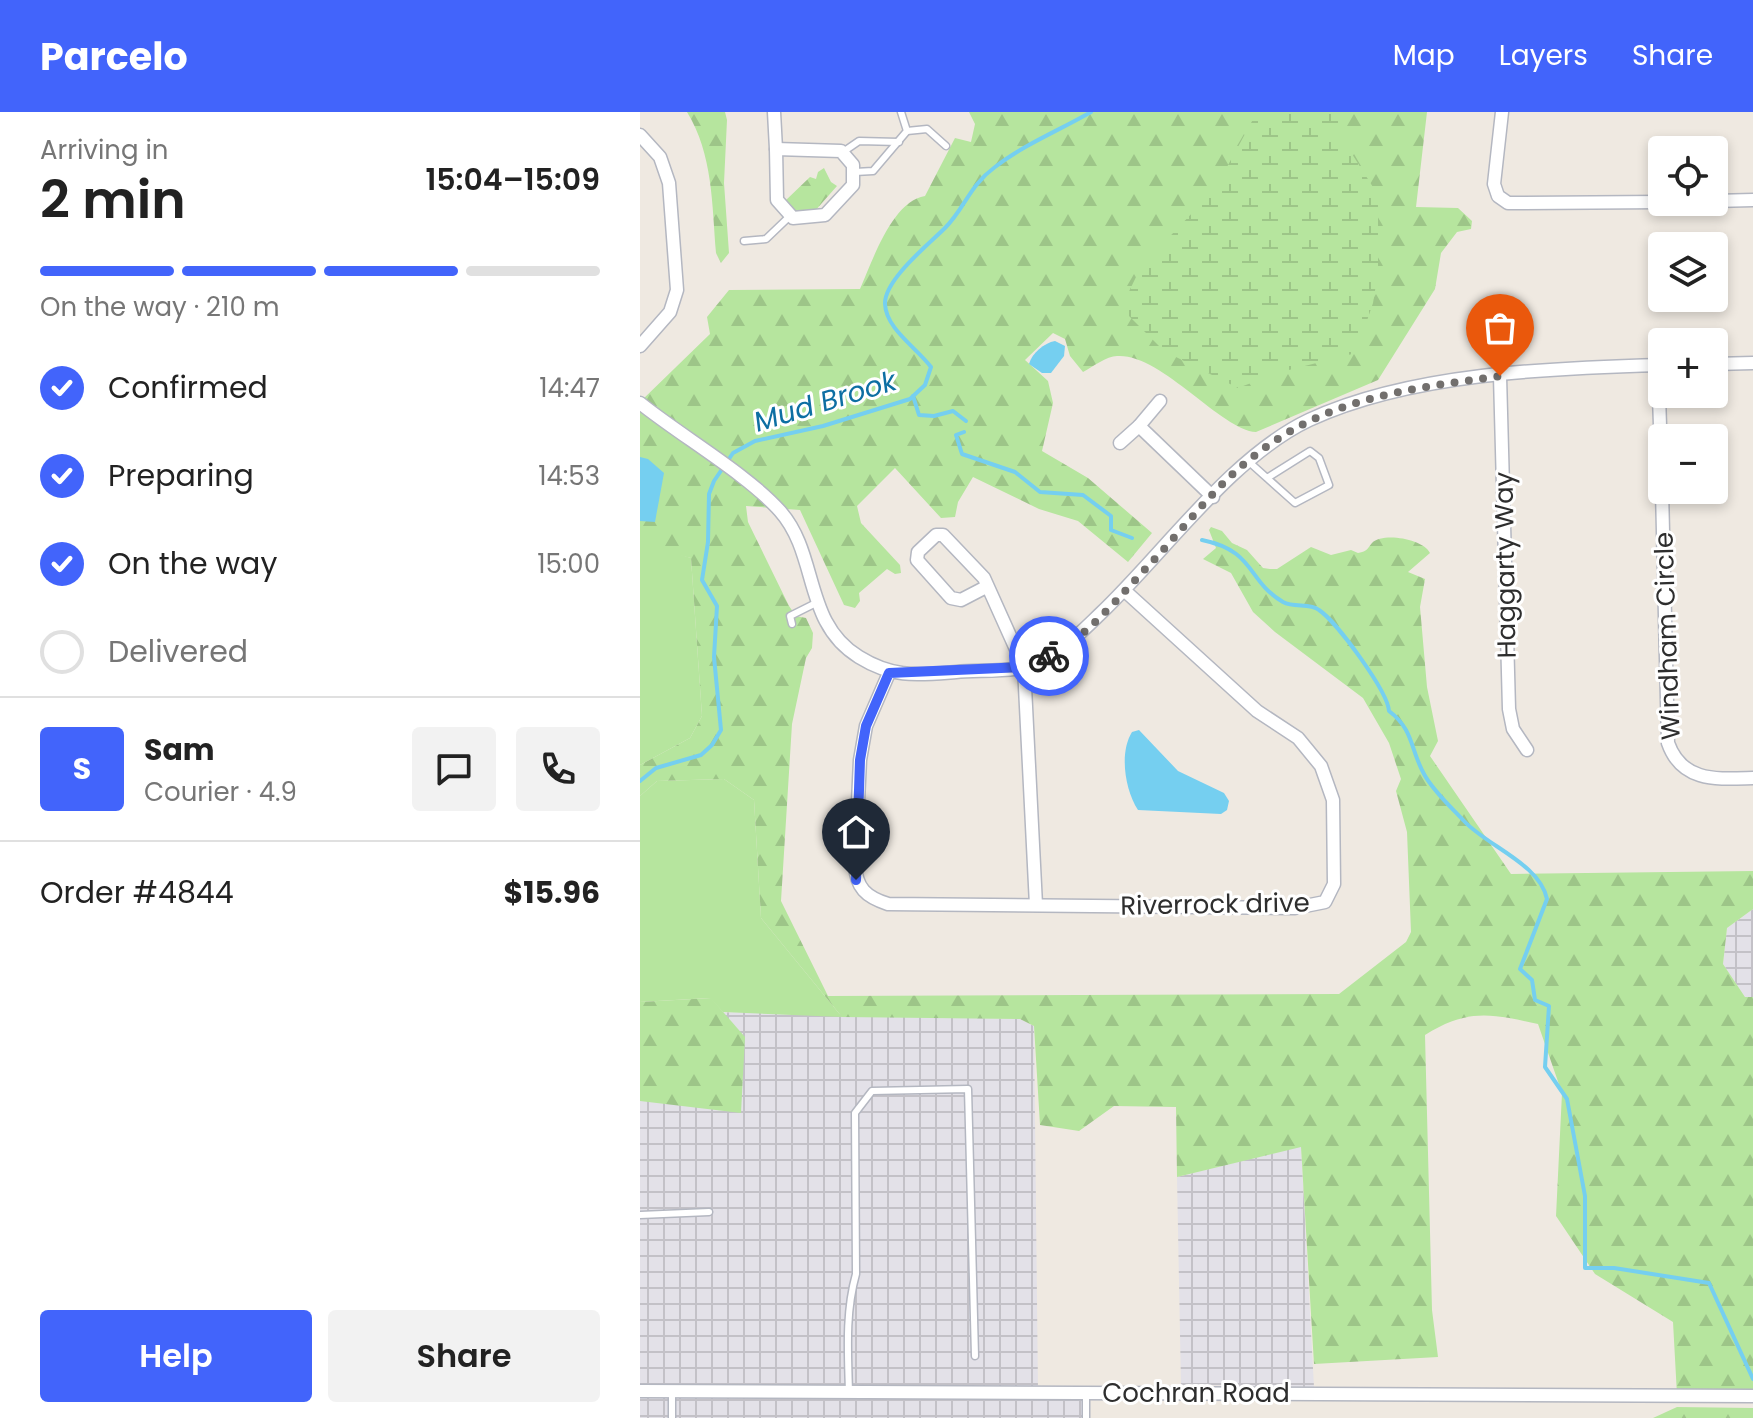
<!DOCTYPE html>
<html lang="en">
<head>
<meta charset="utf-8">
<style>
  :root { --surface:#fff; --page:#f2f2f2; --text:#222; --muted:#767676; --line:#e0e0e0; --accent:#4264fb }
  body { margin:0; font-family:Poppins,sans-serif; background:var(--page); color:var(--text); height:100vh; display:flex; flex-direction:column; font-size:30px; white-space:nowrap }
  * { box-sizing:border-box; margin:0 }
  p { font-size:26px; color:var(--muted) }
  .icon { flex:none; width:44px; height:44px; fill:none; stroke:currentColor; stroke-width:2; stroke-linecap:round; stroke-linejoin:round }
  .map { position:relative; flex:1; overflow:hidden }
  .side { display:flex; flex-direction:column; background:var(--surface); width:640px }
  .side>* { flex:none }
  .tools { position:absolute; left:1008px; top:24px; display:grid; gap:16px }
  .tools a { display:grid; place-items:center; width:80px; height:80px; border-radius:8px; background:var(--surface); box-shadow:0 4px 12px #0003; font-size:40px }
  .pin { position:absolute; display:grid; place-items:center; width:68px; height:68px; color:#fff; margin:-82px -34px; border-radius:50% 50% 50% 0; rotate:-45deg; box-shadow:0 0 8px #0007 }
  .pin .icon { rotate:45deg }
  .courier { position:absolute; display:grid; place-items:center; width:80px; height:80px; margin:-40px; border:6px solid #4264fb; border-radius:50%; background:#fff; color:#222; box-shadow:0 2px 10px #0007 }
  .overview em { font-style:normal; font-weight:600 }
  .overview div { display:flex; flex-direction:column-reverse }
  .overview { display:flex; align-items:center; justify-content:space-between; height:136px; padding:0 40px }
  h1 { font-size:52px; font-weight:600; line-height:60px }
  .bar { display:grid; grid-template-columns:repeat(4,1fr); gap:12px 8px; align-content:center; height:96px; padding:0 40px }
  .bar i { height:10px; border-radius:6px; background:var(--line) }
  .bar .selected { background:var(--accent) }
  .bar p { grid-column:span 4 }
  .line { display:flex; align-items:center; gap:20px; padding:0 40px; border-top:2px solid var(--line) }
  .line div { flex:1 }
  .round { display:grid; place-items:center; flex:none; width:84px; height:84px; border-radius:8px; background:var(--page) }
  ol { padding:0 40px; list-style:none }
  li { display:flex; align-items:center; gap:24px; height:88px }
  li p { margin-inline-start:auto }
  li .icon { padding:8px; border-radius:50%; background:var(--accent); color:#fff; stroke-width:4 }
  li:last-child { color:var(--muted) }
  li i { width:44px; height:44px; border:4px solid var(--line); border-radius:50% }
  .action { display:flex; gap:16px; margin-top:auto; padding:16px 40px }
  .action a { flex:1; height:92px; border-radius:8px; background:var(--accent); color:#fff; font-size:32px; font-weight:600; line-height:92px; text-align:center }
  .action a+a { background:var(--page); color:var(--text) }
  header { display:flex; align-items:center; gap:48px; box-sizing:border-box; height:112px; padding:0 40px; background:var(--accent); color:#fff }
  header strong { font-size:38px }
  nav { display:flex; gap:44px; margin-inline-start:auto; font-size:28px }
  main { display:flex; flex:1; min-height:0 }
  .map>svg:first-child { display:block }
  .industrial { fill:url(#industrial-grid) }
  .grass { fill:#b6e59e }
  .forest { fill:url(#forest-firs) }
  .wetland { fill:url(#wetland-marsh) }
  .water { fill:#75cff0 }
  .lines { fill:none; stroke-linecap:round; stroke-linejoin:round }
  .stream { stroke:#75cff0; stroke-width:4 }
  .service-casing { stroke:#b4b7c1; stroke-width:9 }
  .minor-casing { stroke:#b4b7c1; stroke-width:15 }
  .service { stroke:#fff; stroke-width:6 }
  .minor { stroke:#fff; stroke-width:12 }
  .done { stroke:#726f6d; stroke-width:8; stroke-dasharray:0 14.4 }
  .route { stroke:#4264fb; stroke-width:10 }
  .labels { text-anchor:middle; stroke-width:6; stroke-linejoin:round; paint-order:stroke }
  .street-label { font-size:26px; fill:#2e2e2e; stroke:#fff }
  .water-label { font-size:28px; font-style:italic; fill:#0d6fa3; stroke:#fff }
</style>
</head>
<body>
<header>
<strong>Parcelo</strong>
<nav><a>Map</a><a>Layers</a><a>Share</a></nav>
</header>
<main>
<section class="side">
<div class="overview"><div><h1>2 min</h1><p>Arriving in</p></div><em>15:04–15:09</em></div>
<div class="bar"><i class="selected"></i><i class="selected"></i><i class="selected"></i><i></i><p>On the way · 210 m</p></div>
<ol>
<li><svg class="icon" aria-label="check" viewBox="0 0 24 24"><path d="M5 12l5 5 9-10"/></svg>Confirmed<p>14:47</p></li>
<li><svg class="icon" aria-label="check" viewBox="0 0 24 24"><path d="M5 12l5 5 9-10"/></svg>Preparing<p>14:53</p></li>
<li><svg class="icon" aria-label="check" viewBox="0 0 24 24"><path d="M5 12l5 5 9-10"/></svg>On the way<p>15:00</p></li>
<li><i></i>Delivered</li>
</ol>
<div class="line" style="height:144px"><b class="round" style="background:var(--accent);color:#fff">S</b><div><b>Sam</b><p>Courier · 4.9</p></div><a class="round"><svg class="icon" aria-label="chat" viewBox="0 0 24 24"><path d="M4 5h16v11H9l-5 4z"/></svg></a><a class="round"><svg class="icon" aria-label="phone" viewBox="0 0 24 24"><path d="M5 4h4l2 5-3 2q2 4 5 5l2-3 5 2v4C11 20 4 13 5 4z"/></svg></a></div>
<div class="line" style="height:104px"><div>Order #4844</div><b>$15.96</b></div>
<div class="action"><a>Help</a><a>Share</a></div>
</section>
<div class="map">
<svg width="1113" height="1306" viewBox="0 0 1113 1306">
  <defs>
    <pattern id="industrial-grid" width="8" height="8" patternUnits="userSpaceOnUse" patternTransform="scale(2)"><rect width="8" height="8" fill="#e3e1e8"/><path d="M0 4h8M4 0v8" fill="none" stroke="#c3c1c7"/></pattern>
    <pattern id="forest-firs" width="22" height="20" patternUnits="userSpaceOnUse" patternTransform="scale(2)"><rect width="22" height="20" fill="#b6e59e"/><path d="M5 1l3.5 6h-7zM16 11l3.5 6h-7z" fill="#9dc588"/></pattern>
    <pattern id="wetland-marsh" width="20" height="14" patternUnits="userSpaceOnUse" patternTransform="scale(2)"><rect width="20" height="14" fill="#b6e59e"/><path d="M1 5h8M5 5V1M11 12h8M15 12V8" fill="none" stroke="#9dc588"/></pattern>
  </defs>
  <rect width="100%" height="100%" fill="#efe9e1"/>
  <g class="industrial">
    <polygon points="1113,797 1113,885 1105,885 1083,852 1087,816"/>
    <polygon points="108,900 380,907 394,914 398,1279 446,1280 445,1306 0,1306 0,902"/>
    <polygon points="661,1034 674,1275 541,1273 537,1065"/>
  </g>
  <g class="grass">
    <polygon points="6,432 51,446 62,604 50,626 0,653 0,434"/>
    <polygon points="84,667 114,688 121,806 202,905 83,900 70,886 0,890 0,684 17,669"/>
  </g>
  <g class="forest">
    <path d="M47,0H85L87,8L84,71L89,141L81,151L76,141C72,93 73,42 47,0Z"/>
    <path d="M329,0H787L776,95L818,96L832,109L831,117L817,120L801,141L795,177L738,268L616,320C581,318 521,241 477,244C467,244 452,255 443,260L430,244L425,227L413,221L385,248L408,269L413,291L402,339L448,366L512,421L488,450L438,409L399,397L333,365L318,390L315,405L301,406L255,356L217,394L221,411L260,453L261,461L255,462L247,457L219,481L220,489L215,496L204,493L160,398L106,394L108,410L149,494L156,504L166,506L173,521L172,536L166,546L152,612L141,789L188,884L699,882L766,830L771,820L767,720L756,679L761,667L749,631L723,586L635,520L613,500L591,461L563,447L576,436L569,418L571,415L582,419L592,431L607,438L623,456L630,457H637L671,435L691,443L711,438L718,441C728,439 727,437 732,431C743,420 783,427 790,441L768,460L785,467L780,495L787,575L798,629L790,644L871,762L1113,759V797L1087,816L1083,852L1105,885H1113V1284L1037,1283L1033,1210L955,1162L916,1104L922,981L898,912C852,902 828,896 785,923L792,1198L798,1245L674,1252L661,1035L537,1065L536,995L474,994L439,1019L400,1013L394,914L380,907L202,905L121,806L114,688L84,667L17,669L0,684V653L50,626L62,604L51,446L0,434V290L70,222L67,205L89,178L220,177C232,150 252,89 285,84L315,26L331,30L335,12Z"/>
    <polygon points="184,56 191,70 197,74 174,100 154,99 145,89 170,65 176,67 178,60"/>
    <polygon points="71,886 105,925 101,1001 0,989 0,890"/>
    <polygon points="1037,1295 1113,1296 1113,1306 1013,1306"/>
  </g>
  <polygon class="wetland" points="617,0 701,0 700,23 738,83 738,160 733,191 716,241 637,261 598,276 524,239 481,196 496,165 515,140 575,77"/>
  <g class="water">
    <path d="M415,229L425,234L424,244L411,261H402L389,252C392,241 404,231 415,229Z"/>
    <polygon points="0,345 8,347 24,361 15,410 0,409"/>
    <path d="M499,618L538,659L584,681L589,689L587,698L581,702L498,698C485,678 479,641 492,620Z"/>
  </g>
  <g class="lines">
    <g class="stream">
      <polyline points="273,284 279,303 294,304 313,299 326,309"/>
      <polyline points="324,320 316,323 322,342 375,360 400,380 443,383 471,404 471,418 492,426"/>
      <path d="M562,428C616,439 606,468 643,490C654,496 670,491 679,498C697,510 748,580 749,599C774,618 770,637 784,662C793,679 811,695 824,709C847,734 900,752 907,787L880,857L892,868L895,888L909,894L905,955L927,987L945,1084V1156H974L1069,1171L1113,1267"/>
      <path d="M0,669L16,656L61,643L72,633L81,618L74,545L77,494L62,468L68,430L69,382L74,369L93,341L115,329L183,314L270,287L285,273L291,255C277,236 246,217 245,192C244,168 289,132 305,116C325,96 329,74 355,55C383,33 420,18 451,0"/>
    </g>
    <g class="service-casing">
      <g id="service">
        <polyline points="267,19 287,17 306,34"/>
        <polyline points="203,40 219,29 259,30"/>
        <polyline points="215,60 233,59 267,19 261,0"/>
        <polyline points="104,129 126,127 150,104"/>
        <polyline points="608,349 655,391 689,373 679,346 670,339 627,366"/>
        <polyline points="152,512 150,504 176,491"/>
        <polyline points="0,1103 69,1100"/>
        <polyline points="32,1279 32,1306"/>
        <polyline points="446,1280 446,1306"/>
        <path d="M209,1281C208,1241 205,1201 216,1162L215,1001L232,979L328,977L335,1244"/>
      </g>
    </g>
    <g class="minor-casing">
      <g id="minor">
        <polyline points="134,0 136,37"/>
        <polyline points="862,0 854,72 858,84 868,91 1022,90"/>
        <polyline points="0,23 20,45 29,71 37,178 30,200 0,234"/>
        <polygon points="136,37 201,39 213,53 213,73 185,103 153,106 137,88"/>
        <polyline points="1074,89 1113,88"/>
        <polyline points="1074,252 1113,251"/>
        <polyline points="1018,253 1022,375"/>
        <polyline points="860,264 869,597 873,617 887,638"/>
        <path d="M0,291C41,324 107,362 140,399C179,443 163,511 219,545C253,566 276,563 316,560C337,558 364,560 385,555C417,546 438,523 461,501C524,441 591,345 669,308C770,261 911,256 1022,253"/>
        <polyline points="499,314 520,289"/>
        <polyline points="480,331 499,314 573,385"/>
        <path d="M1022,378L1028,631C1042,671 1078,667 1113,666"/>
        <polyline points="346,475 321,488 311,486 277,448 278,440 296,423 303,423 344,466 384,555 396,793"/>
        <path d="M249,561L226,614L220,648L215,752C216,776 226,785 248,792L655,796L685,790L694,772L693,688L681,654L658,626L617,599L485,479"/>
        <polyline points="0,1279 1113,1284"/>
      </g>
    </g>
    <use href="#service" class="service"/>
    <use href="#minor" class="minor"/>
  </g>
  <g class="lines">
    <path class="done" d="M409,544C446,527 484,479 512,450C545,415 576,373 614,344C688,285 769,277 860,264"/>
    <polyline class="route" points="216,768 220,648 226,614 249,561 384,555 409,544"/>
  </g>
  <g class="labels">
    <g class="street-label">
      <text transform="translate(865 453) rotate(-91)" y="9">Haggarty Way</text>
      <text transform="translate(1027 524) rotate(-92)" y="9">Windham Circle</text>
      <text transform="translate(575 792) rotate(-1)" y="9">Riverrock drive</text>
      <text x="556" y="1290">Cochran Road</text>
    </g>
    <g class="water-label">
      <text transform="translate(185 289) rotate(-17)" y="10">Mud Brook</text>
    </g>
  </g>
</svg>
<div class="tools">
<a><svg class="icon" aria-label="locate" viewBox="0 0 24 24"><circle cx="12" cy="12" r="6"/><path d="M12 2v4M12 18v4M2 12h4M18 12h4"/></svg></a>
<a><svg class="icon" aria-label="layers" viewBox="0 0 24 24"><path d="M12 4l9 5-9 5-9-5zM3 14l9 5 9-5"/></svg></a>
<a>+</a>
<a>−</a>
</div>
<div class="pin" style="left:860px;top:264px;background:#ea580c"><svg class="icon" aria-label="bag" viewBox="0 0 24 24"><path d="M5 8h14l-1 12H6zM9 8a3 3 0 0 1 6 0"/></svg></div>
<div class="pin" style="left:216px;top:768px;background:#1f2937"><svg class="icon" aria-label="home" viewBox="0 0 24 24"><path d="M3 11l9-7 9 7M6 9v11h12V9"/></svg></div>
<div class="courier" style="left:409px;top:544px"><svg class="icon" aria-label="bike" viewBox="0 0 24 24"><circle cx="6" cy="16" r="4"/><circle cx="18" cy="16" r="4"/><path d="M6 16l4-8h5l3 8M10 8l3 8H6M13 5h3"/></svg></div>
</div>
</main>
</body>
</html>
